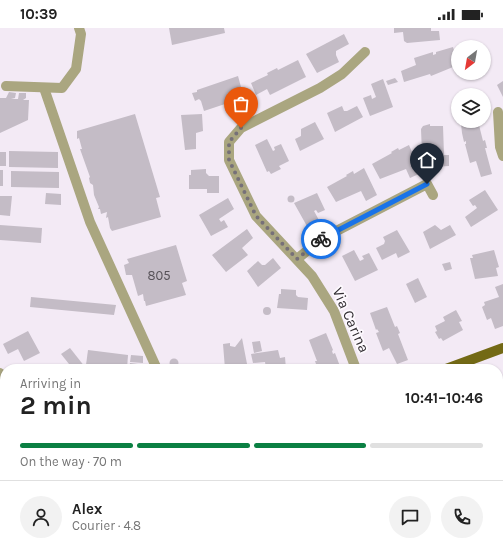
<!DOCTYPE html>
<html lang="en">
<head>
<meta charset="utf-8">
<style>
  :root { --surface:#fff; --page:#f2f2f2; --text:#222; --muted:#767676; --line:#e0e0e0; --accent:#0b8043 }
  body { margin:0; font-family:Karla,sans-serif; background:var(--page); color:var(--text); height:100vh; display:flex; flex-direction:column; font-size:15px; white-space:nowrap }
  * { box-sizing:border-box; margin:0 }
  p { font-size:13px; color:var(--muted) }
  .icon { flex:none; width:22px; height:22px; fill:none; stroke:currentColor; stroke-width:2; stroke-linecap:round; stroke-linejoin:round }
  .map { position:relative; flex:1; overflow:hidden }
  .panel { position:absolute; left:0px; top:336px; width:503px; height:196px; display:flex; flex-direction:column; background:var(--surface); border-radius:16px 16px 0 0; box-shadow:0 1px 3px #0004 }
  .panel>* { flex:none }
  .needle { width:26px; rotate:211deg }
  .tools { position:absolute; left:451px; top:12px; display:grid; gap:8px }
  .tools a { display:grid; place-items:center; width:40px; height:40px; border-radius:50%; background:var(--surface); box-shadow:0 1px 3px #0004; font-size:20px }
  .pin { position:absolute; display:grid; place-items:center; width:34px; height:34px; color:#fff; margin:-41px -17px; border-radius:50% 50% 50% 0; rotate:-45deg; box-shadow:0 0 4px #0007 }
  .pin .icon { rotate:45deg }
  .courier { position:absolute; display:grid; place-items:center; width:40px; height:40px; margin:-20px; border:3px solid #1a73e8; border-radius:50%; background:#fff; color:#222; box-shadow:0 1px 5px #0007 }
  .headline em { font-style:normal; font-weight:700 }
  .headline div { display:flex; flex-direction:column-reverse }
  .headline { display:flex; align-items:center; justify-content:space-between; height:68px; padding:0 20px }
  h1 { font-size:26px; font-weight:700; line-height:30px }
  .bar { display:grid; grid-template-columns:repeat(4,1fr); gap:6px 4px; align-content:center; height:48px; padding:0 20px }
  .bar i { height:5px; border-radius:3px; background:var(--line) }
  .bar .on { background:var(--accent) }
  .bar p { grid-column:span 4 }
  .line { display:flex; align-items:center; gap:10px; padding:0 20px; border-top:1px solid var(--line) }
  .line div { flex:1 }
  .round { display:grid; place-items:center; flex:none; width:42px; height:42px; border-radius:21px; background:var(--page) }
  .status { display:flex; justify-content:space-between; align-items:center; height:28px; padding:0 20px; background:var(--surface); direction:ltr }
  .status svg { height:11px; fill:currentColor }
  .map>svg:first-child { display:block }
  .building { fill:#c4bcc6 }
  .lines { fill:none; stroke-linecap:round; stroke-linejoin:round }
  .minor { stroke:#aaa680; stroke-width:10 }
  .major { stroke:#736915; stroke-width:10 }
  .done { stroke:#767078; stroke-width:4; stroke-dasharray:0 7.2 }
  .route { stroke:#1a73e8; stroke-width:5 }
  .labels { text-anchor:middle; stroke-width:3.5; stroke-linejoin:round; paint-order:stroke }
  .number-label { font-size:13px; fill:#575258 }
  .street-label { font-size:15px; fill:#332f34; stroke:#fdf9fe }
</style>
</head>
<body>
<div class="status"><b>10:39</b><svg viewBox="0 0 49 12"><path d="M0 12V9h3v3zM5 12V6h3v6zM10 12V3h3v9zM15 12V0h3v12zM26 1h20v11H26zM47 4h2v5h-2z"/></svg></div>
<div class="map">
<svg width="503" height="532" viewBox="0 0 503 532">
  <rect width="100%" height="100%" fill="#f3eaf5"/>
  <g class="building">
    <polygon points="169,0 224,0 225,5 172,17"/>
    <polygon points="394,0 431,0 431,3 439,3 440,12 407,15 404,13 403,4 394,5"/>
    <polygon points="344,6 349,16 336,23 336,27 339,34 317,45 306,26"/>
    <polygon points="453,19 458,37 431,48 430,46 404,54 401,43 416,37 414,30 433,24 433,27 436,26 436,24"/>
    <polygon points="298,32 306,49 270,67 267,61 256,67 251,55 268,47 267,45 277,40 278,42"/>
    <polygon points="238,48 241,59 228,65 226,69 228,75 204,83 201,73 199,71 195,73 192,65 197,64 197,62"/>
    <polygon points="395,50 398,54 388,57 386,53"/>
    <polygon points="383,51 393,79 370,88 363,70 371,67 372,71 376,69 371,56"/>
    <polygon points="503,53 503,69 497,57"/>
    <polygon points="9,64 16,65 15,70 11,71 18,71 19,65 26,65 26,70 23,72 29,72 28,92 0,105 0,70 9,70 6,70"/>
    <polygon points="342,78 344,83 347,83 357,78 363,89 335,104 327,85"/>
    <polygon points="135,86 160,169 156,170 161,189 112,203 110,200 108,189 106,190 107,184 101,186 100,181 98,181 99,179 94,167 93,157 90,155 89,150 90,149 80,121 82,121 79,110 77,111 77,103"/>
    <polygon points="202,86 203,103 196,105 196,121 185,122 181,87"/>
    <polygon points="473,93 478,93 483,113 485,112 487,120 485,120 492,146 481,149 476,133 470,135 465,116 466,116 466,113 464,114 462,105 461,96"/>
    <polygon points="315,94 324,111 300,123 295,111 301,108 301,101"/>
    <polygon points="430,96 430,98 443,98 444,127 449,127 449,138 432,139 432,130 429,126 422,126 421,101 423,98"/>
    <polygon points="267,111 273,123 275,122 274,119 281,116 289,133 279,138 281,141 271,146 269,143 267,144 255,117"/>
    <polygon points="409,117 421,145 410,150 406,141 380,151 372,136 392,125 391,124 398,120 399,122"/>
    <polygon points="9,123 58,124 58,140 9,139"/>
    <rect x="0" y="124" width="6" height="14"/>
    <polygon points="364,140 377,167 366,173 361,163 336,174 327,159 347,148 346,147 353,143 354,146"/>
    <polygon points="206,141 206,145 209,148 219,148 219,165 207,165 207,161 189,161 189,147 191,147 191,142"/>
    <rect x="0" y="142" width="3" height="16"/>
    <polygon points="11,143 59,144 59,160 11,159"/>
    <polygon points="485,162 498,182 471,199 465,189 477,180 475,177 473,178 469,172"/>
    <polygon points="46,165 61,166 61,177 45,176"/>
    <polygon points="317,165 325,182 318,185 316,182 314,183 320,194 308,200 294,175"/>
    <circle cx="291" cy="171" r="3.5"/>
    <polygon points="0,168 12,168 10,188 0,187"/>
    <polygon points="228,170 234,181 219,191 221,194 224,192 228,199 211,208 199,187"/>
    <polygon points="0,197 42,200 41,215 0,212"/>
    <polygon points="435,197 441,202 450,197 456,207 430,221 423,204"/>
    <polygon points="247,201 253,210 242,220 248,227 226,244 212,227"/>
    <polygon points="397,202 410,224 398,230 396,225 382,232 376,220 384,216 385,213 383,209"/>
    <polygon points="176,217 187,253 182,255 186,267 146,278 145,273 144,273 143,266 138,268 132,247 126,247 124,237 129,235 127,231"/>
    <polygon points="354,222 360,233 364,231 362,228 369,225 378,242 355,253 342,228"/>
    <polygon points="494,222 499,239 496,240 498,248 475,251 470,230 473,230 472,227"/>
    <polygon points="273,230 281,240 258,259 247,243 258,233 262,237 265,237"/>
    <polygon points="450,234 452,241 445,243 442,236"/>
    <polygon points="418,250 427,269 415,275 406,256"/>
    <polygon points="503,256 503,298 495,301 491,290 487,292 482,279 485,277 484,274 499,269 495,259"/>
    <polygon points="281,261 296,262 296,267 298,269 308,270 307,282 277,280 279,266 281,266"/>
    <polygon points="31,269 116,277 114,287 30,279"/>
    <circle cx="267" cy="283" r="4"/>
    <polygon points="387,279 395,299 397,298 400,305 398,306 408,332 397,336 389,320 383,323 376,305 379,304 377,301 376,302 370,285"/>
    <polygon points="456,282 462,293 459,294 463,302 443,313 441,310 439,311 435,304 437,303 435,298 445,293 443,289"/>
    <polygon points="28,303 40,325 24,333 18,321 8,326 3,316"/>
    <polygon points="326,305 333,322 332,323 333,326 335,325 341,341 312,341 317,339 315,333 317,333 309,312"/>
    <polygon points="242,310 248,341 225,341 223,316 230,315 230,318 235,319"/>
    <polygon points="260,313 262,323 254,325 252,314"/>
    <polygon points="70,320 85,339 82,341 73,341 61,326"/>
    <polygon points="88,322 128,327 127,341 86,337"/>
    <polygon points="278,322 280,330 285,329 286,341 266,340 265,334 253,335 251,326"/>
    <polygon points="131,327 143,328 143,335 130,334"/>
    <circle cx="174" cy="335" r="4.5"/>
    <polygon points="130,335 146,337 146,341 129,341"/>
    <polygon points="503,353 503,369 500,370 501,376 498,377 498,355"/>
    <polygon points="4,399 5,427 0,428 0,400"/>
    <polygon points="503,409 503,421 498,423 498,410"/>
    <polygon points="503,459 503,474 498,467 498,462"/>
    <polygon points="5,486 5,507 0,501 0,491"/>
    <polygon points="2,524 7,532 0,532"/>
    <polygon points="35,527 42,527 46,532 32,532 31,530"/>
    <polygon points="99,527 114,527 115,532 100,532"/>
    <polygon points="402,527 418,527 418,532 399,532 399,530 402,530"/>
  </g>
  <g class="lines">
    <g class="minor">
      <polyline points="6,58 62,60 76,41 81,6 79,0"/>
      <polyline points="44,60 90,194 157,341"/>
      <polyline points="498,84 500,119 503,128"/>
      <polyline points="297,231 323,210 427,156 433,167"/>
      <polyline points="356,341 334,283 312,248 256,188 229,132 229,114 241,100 320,60 342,46 365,24"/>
      <polyline points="0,345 5,354"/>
      <polyline points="72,527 77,532"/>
      <polyline points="233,527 257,532"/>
      <polyline points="158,532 172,527"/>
    </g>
    <g class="major">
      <polyline points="446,341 503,320"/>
      <polyline points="0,459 5,457"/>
    </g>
  </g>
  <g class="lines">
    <polyline class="done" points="241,100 229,114 229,132 256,188 297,231 321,211"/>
    <polyline class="route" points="321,211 427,156"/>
  </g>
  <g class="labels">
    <g class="number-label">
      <text x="159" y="252">805</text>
    </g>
    <g class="street-label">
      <text transform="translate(351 292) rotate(66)" y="5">Via Carina</text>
    </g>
  </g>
</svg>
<div class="tools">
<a><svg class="needle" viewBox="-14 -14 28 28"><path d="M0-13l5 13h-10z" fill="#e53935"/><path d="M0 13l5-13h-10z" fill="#767676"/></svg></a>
<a><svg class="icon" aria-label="layers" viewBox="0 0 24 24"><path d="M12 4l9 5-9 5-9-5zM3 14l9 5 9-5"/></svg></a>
</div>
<div class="pin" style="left:241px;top:100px;background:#ea580c"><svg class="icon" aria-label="bag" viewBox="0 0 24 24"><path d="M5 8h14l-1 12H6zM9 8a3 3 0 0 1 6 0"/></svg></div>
<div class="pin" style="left:427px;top:156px;background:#1f2937"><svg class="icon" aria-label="home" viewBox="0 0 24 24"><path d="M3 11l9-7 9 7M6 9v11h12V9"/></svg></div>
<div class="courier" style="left:321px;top:211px"><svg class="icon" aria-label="bike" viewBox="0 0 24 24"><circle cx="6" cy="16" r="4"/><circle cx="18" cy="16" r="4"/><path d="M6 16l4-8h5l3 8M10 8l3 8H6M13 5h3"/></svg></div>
<section class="panel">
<div class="headline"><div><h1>2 min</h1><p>Arriving in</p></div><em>10:41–10:46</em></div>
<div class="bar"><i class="on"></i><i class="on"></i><i class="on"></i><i></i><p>On the way · 70 m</p></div>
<div class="line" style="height:72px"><a class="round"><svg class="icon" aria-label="person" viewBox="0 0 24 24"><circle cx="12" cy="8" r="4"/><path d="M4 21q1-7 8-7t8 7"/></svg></a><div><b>Alex</b><p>Courier · 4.8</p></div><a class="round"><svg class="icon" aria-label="chat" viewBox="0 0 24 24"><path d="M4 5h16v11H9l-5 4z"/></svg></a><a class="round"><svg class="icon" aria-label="phone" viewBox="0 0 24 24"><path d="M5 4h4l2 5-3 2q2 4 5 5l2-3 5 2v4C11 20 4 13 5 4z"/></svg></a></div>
</section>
</div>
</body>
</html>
